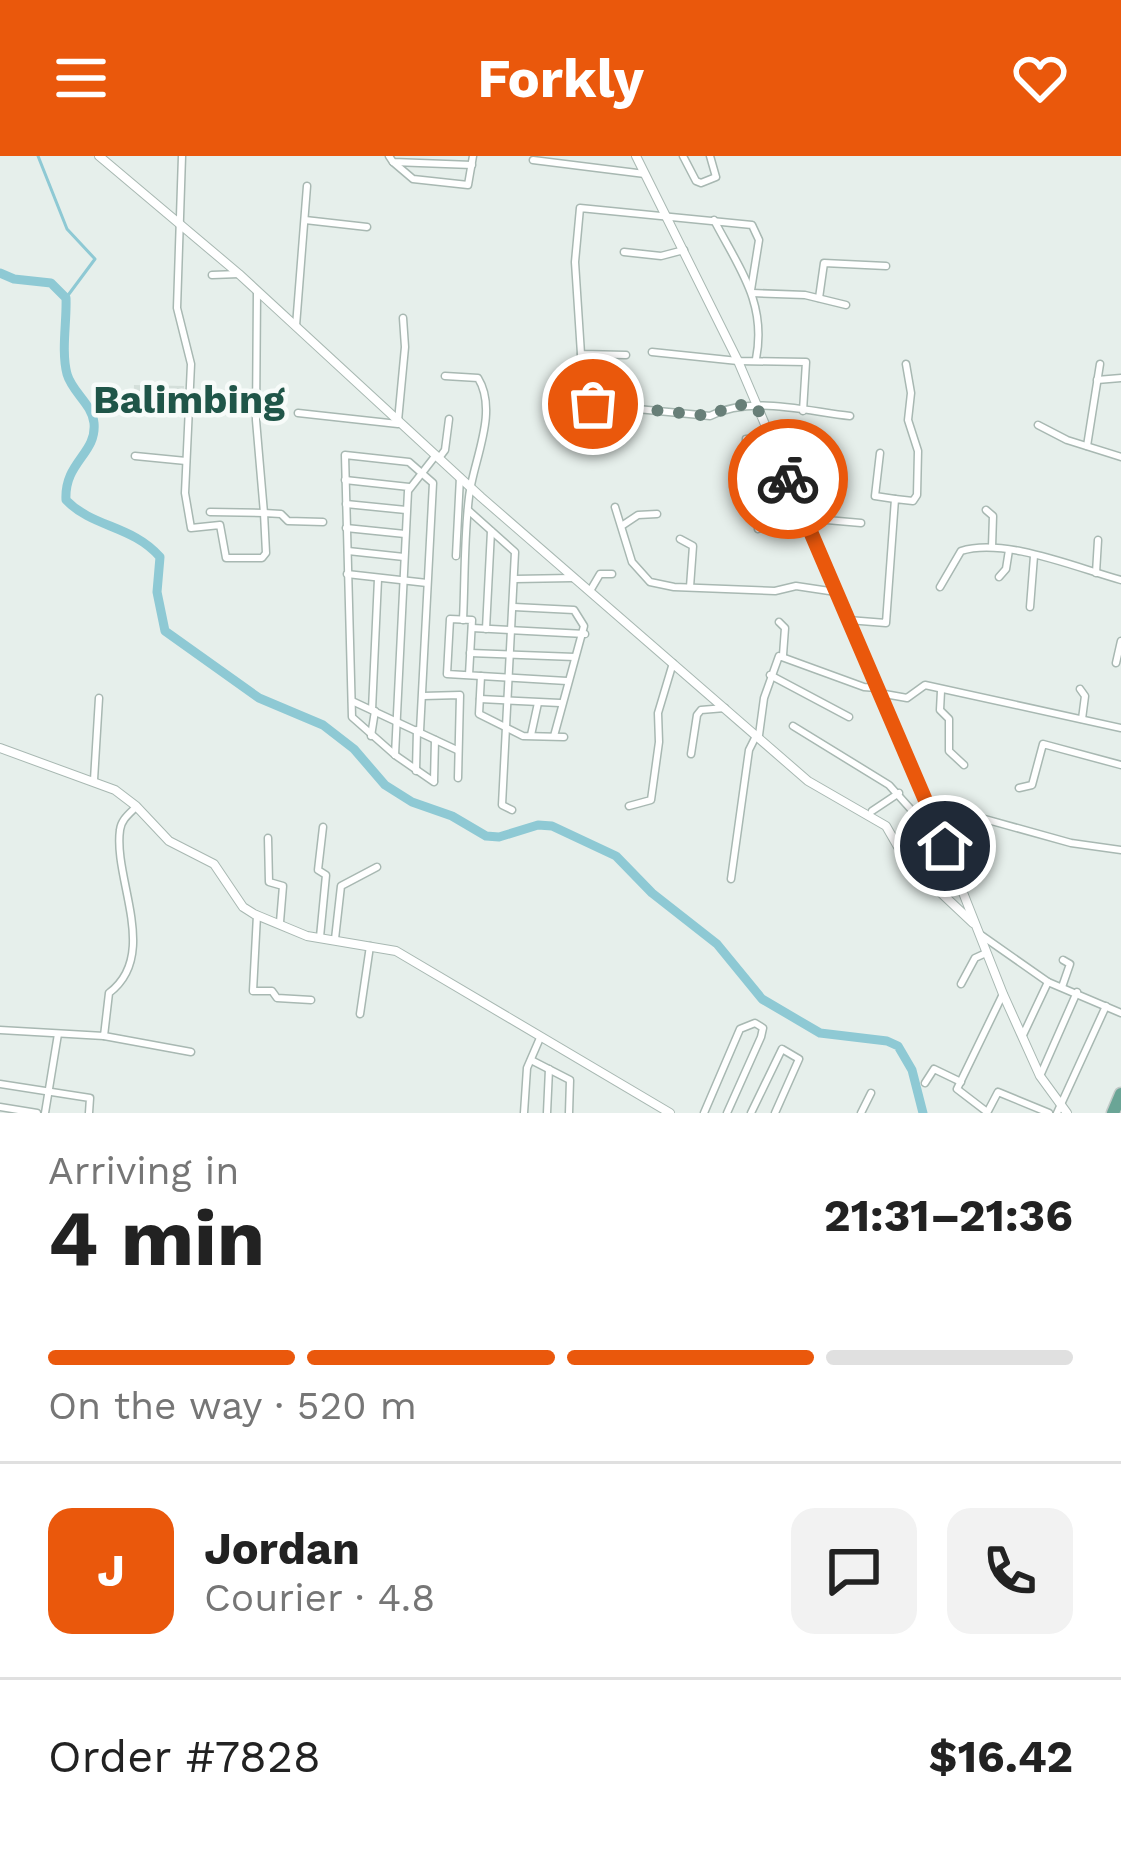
<!DOCTYPE html>
<html lang="en">
<head>
<meta charset="utf-8">
<style>
  :root { --surface:#fff; --page:#f2f2f2; --text:#222; --muted:#767676; --line:#e0e0e0; --accent:#ea580c }
  body { margin:0; font-family:"Work Sans",sans-serif; background:var(--page); color:var(--text); height:100vh; display:flex; flex-direction:column; font-size:45px; white-space:nowrap }
  * { box-sizing:border-box; margin:0 }
  p { font-size:39px; color:var(--muted) }
  .icon { flex:none; width:66px; height:66px; fill:none; stroke:currentColor; stroke-width:2; stroke-linecap:round; stroke-linejoin:round }
  .map { position:relative; height:957px; overflow:hidden }
  .panel { display:flex; flex-direction:column; background:var(--surface); flex:1 }
  .panel>* { flex:none }
  .pin { position:absolute; display:grid; place-items:center; width:102px; height:102px; color:#fff; margin:-51px; border:6px solid #fff; border-radius:50%; box-shadow:0 3px 12px #0007 }
  .courier { position:absolute; display:grid; place-items:center; width:120px; height:120px; margin:-60px; border:9px solid #ea580c; border-radius:50%; background:#fff; color:#222; box-shadow:0 3px 15px #0007 }
  .headline em { font-style:normal; font-weight:700 }
  .headline div { display:flex; flex-direction:column-reverse }
  .headline { display:flex; align-items:center; justify-content:space-between; height:204px; padding:0 48px }
  h1 { font-size:78px; font-weight:700; line-height:90px }
  .bar { display:grid; grid-template-columns:repeat(4,1fr); gap:18px 12px; align-content:center; height:144px; padding:0 48px }
  .bar i { height:15px; border-radius:9px; background:var(--line) }
  .bar .current { background:var(--accent) }
  .bar p { grid-column:span 4 }
  .line { display:flex; align-items:center; gap:30px; padding:0 48px; border-top:3px solid var(--line) }
  .line div { flex:1 }
  .round { display:grid; place-items:center; flex:none; width:126px; height:126px; border-radius:24px; background:var(--page) }
  header { display:flex; justify-content:space-between; align-items:center; height:156px; padding:0 48px; background:var(--accent); color:#fff; font-size:54px; font-weight:700 }
  .map>svg:first-child { display:block }
  .built { fill:#d4dfda }
  .lines { fill:none; stroke-linecap:round; stroke-linejoin:round }
  .stream { stroke:#8ec9d4; stroke-width:3 }
  .river { stroke:#8ec9d4; stroke-width:9 }
  .minor-casing { stroke:#a8b8b2; stroke-width:9 }
  .tertiary-casing { stroke:#a8b8b2; stroke-width:10 }
  .primary-casing { stroke:#c2cac8; stroke-width:15 }
  .minor { stroke:#fff; stroke-width:6 }
  .tertiary { stroke:#fff; stroke-width:8 }
  .primary { stroke:#6aa596; stroke-width:12 }
  .done { stroke:#687f78; stroke-width:12; stroke-dasharray:0 21.6 }
  .route { stroke:#ea580c; stroke-width:15 }
  .labels { text-anchor:middle; stroke-width:9; stroke-linejoin:round; paint-order:stroke }
  .quarter-label { font-size:39px; font-weight:bold; fill:#1f5548; stroke:#f7fbf9 }
</style>
</head>
<body>
<header><svg class="icon" aria-label="menu" viewBox="0 0 24 24"><path d="M4 6h16M4 12h16M4 18h16"/></svg>Forkly<svg class="icon" aria-label="heart" viewBox="0 0 24 24"><path d="M12 20l-8-8c-3-5 5-10 8-4 3-6 11-1 8 4z"/></svg></header>
<div class="map">
<svg width="1121" height="957" viewBox="0 0 1121 957">
  <rect width="100%" height="100%" fill="#e6efeb"/>
  <polygon class="built" points="134,229 184,230 183,253 133,251"/>
  <g class="lines">
    <polyline class="stream" points="38,0 67,73 95,103 66,142"/>
    <path class="river" d="M0,117L14,123L51,127L66,142C67,166 61,194 67,218C72,236 92,248 94,267C97,298 64,306 66,344C93,372 132,369 160,401L157,436L165,475L259,542L323,569L354,593L385,629L412,646L452,660L486,680L499,681L538,669L552,670L616,700L652,737L717,788L762,843L820,877L887,885L898,890L912,914L923,957"/>
    <g class="minor-casing">
      <g id="minor">
        <polyline points="182,0 177,152 191,208 185,337 191,372 220,369 226,402 262,402 266,397 264,357 281,358 288,365 323,366"/>
        <polyline points="389,0 393,6 472,9"/>
        <polyline points="683,0 696,25 701,27 716,21 710,0"/>
        <polyline points="533,4 645,18"/>
        <polyline points="393,6 413,23 468,29 473,0"/>
        <polyline points="305,64 367,71"/>
        <path d="M714,64C739,112 767,147 756,203"/>
        <polyline points="624,96 661,100 684,94"/>
        <polyline points="212,119 239,118"/>
        <polyline points="752,137 805,139 846,149"/>
        <polyline points="819,142 824,107 886,110"/>
        <polyline points="296,170 307,30"/>
        <polyline points="652,196 738,205 806,206 803,255"/>
        <path d="M581,198L584,211L594,221L592,244L596,249L710,260C751,239 805,255 850,260"/>
        <polyline points="626,199 581,198 575,106 580,52 752,69 759,84 751,134"/>
        <path d="M445,220L478,222C499,256 473,305 469,341C464,381 465,423 463,464"/>
        <polyline points="1097,224 1121,222"/>
        <polyline points="298,257 398,268"/>
        <polyline points="398,265 405,191 403,162"/>
        <polyline points="1038,269 1067,284 1121,301"/>
        <polyline points="1087,290 1100,208"/>
        <polyline points="880,297 875,340 895,343"/>
        <polyline points="135,300 186,305"/>
        <polyline points="439,302 445,294 449,263"/>
        <polyline points="745,315 746,283 769,281"/>
        <polyline points="345,324 409,331"/>
        <polyline points="346,348 406,354"/>
        <polyline points="615,351 632,406 650,426 674,431 775,435 796,430 836,436"/>
        <polyline points="468,354 515,396 502,649 512,654"/>
        <polyline points="986,354 993,360 992,391"/>
        <polyline points="210,356 264,357 256,264 257,135"/>
        <polyline points="804,362 861,367"/>
        <polyline points="623,369 638,359 657,358"/>
        <polyline points="346,372 405,378"/>
        <polyline points="758,373 770,367 806,367"/>
        <polyline points="680,383 693,390 690,431"/>
        <polyline points="348,395 404,401"/>
        <polyline points="456,400 460,321"/>
        <polyline points="1096,417 1098,384"/>
        <polyline points="347,418 427,427"/>
        <polyline points="999,421 1006,413 1009,394"/>
        <polyline points="515,423 572,422"/>
        <path d="M940,431L961,395C1004,381 1077,412 1121,424"/>
        <polyline points="590,435 600,418 612,418"/>
        <polyline points="514,451 574,454 584,470 554,580"/>
        <polyline points="1030,451 1034,400"/>
        <polyline points="848,464 886,467 895,343 913,345 917,339 918,295 908,264 911,237 906,208"/>
        <polyline points="779,466 785,472 783,499"/>
        <polyline points="472,472 585,478"/>
        <polyline points="486,473 491,375"/>
        <polyline points="470,497 575,501"/>
        <polyline points="1116,507 1121,485"/>
        <polyline points="469,519 472,464 450,463 447,518 567,525"/>
        <polyline points="770,519 849,561"/>
        <polyline points="481,520 479,558 523,580 564,581"/>
        <polyline points="1080,533 1085,540 1082,563"/>
        <polyline points="941,535 940,554 949,563 949,595 964,609"/>
        <polyline points="879,537 907,542 925,529 1121,572"/>
        <polyline points="423,540 460,539 458,622"/>
        <polyline points="480,543 560,547"/>
        <polyline points="352,545 457,594"/>
        <polyline points="372,554 378,423"/>
        <polyline points="793,570 889,629 916,659 929,654"/>
        <polyline points="420,575 433,327 409,306 345,299 352,561 395,599 434,626"/>
        <polyline points="531,579 538,547"/>
        <polyline points="759,579 764,542 779,500 864,531 877,532"/>
        <polyline points="371,580 375,555"/>
        <polyline points="691,598 697,559 701,554 725,552"/>
        <polyline points="395,599 408,335 436,299"/>
        <polyline points="416,615 417,574"/>
        <polyline points="94,624 99,542"/>
        <polyline points="434,625 435,584"/>
        <polyline points="1019,632 1032,629 1043,588 1121,609"/>
        <polyline points="629,650 651,644 659,586 658,557 673,507"/>
        <polyline points="872,655 899,637"/>
        <polyline points="268,682 269,726 283,730 280,766"/>
        <polyline points="945,691 976,694 981,662 1071,687 1121,694"/>
        <polyline points="731,723 749,594 756,580"/>
        <polyline points="257,759 253,835 272,835 277,842 311,844"/>
        <polyline points="981,779 1048,826"/>
        <polyline points="320,781 326,719 318,714 323,671"/>
        <polyline points="335,783 341,730 377,711"/>
        <polyline points="961,828 975,802 986,797"/>
        <polyline points="1062,831 1070,808 1063,804"/>
        <polyline points="360,858 370,790"/>
        <path d="M0,874L104,880L109,837C160,799 113,723 120,674C121,664 129,658 136,651"/>
        <polyline points="1023,879 1048,826 1121,857"/>
        <polyline points="104,880 191,896"/>
        <polyline points="531,904 570,924 569,957"/>
        <polyline points="1040,920 1077,836"/>
        <polyline points="925,927 934,913 961,926"/>
        <polyline points="0,928 90,942 89,957"/>
        <polyline points="0,951 37,957"/>
        <polyline points="987,956 957,933 1003,838"/>
        <polyline points="45,957 58,878"/>
        <polyline points="524,957 527,912 540,882"/>
        <polyline points="547,957 549,913"/>
        <polyline points="704,957 740,873 755,867 763,872 761,881 727,957"/>
        <polyline points="751,957 782,893 799,903 775,957"/>
        <polyline points="861,957 871,937"/>
        <polyline points="987,957 998,936 1049,957"/>
        <polyline points="1057,957 1106,850"/>
      </g>
    </g>
    <g class="tertiary-casing">
      <g id="tertiary">
        <polyline points="99,0 239,118 481,341 808,625 886,670 905,703 973,767"/>
        <polyline points="636,0 738,205 945,691 1003,838 1040,920 1067,957"/>
        <polyline points="0,592 115,634 136,650 169,685 214,708 243,751 254,758 307,780 396,795 670,957"/>
      </g>
    </g>
    <g class="primary-casing">
      <polyline id="primary" points="1113,957 1121,938"/>
    </g>
    <use href="#minor" class="minor"/>
    <use href="#tertiary" class="tertiary"/>
    <use href="#primary" class="primary"/>
  </g>
  <g class="lines">
    <polyline class="done" points="593,248 710,260 733,249 756,249 788,323"/>
    <polyline class="route" points="788,323 945,690"/>
  </g>
  <g class="labels">
    <g class="quarter-label">
      <text x="189" y="257">Balimbing</text>
    </g>
  </g>
</svg>
<div class="pin" style="left:593px;top:248px;background:#ea580c"><svg class="icon" aria-label="bag" viewBox="0 0 24 24"><path d="M5 8h14l-1 12H6zM9 8a3 3 0 0 1 6 0"/></svg></div>
<div class="pin" style="left:945px;top:690px;background:#1f2937"><svg class="icon" aria-label="home" viewBox="0 0 24 24"><path d="M3 11l9-7 9 7M6 9v11h12V9"/></svg></div>
<div class="courier" style="left:788px;top:323px"><svg class="icon" aria-label="bike" viewBox="0 0 24 24"><circle cx="6" cy="16" r="4"/><circle cx="18" cy="16" r="4"/><path d="M6 16l4-8h5l3 8M10 8l3 8H6M13 5h3"/></svg></div>
</div>
<section class="panel">
<div class="headline"><div><h1>4 min</h1><p>Arriving in</p></div><em>21:31–21:36</em></div>
<div class="bar"><i class="current"></i><i class="current"></i><i class="current"></i><i></i><p>On the way · 520 m</p></div>
<div class="line" style="height:216px"><b class="round" style="background:var(--accent);color:#fff">J</b><div><b>Jordan</b><p>Courier · 4.8</p></div><a class="round"><svg class="icon" aria-label="chat" viewBox="0 0 24 24"><path d="M4 5h16v11H9l-5 4z"/></svg></a><a class="round"><svg class="icon" aria-label="phone" viewBox="0 0 24 24"><path d="M5 4h4l2 5-3 2q2 4 5 5l2-3 5 2v4C11 20 4 13 5 4z"/></svg></a></div>
<div class="line" style="height:156px"><div>Order #7828</div><b>$16.42</b></div>
</section>
</body>
</html>
